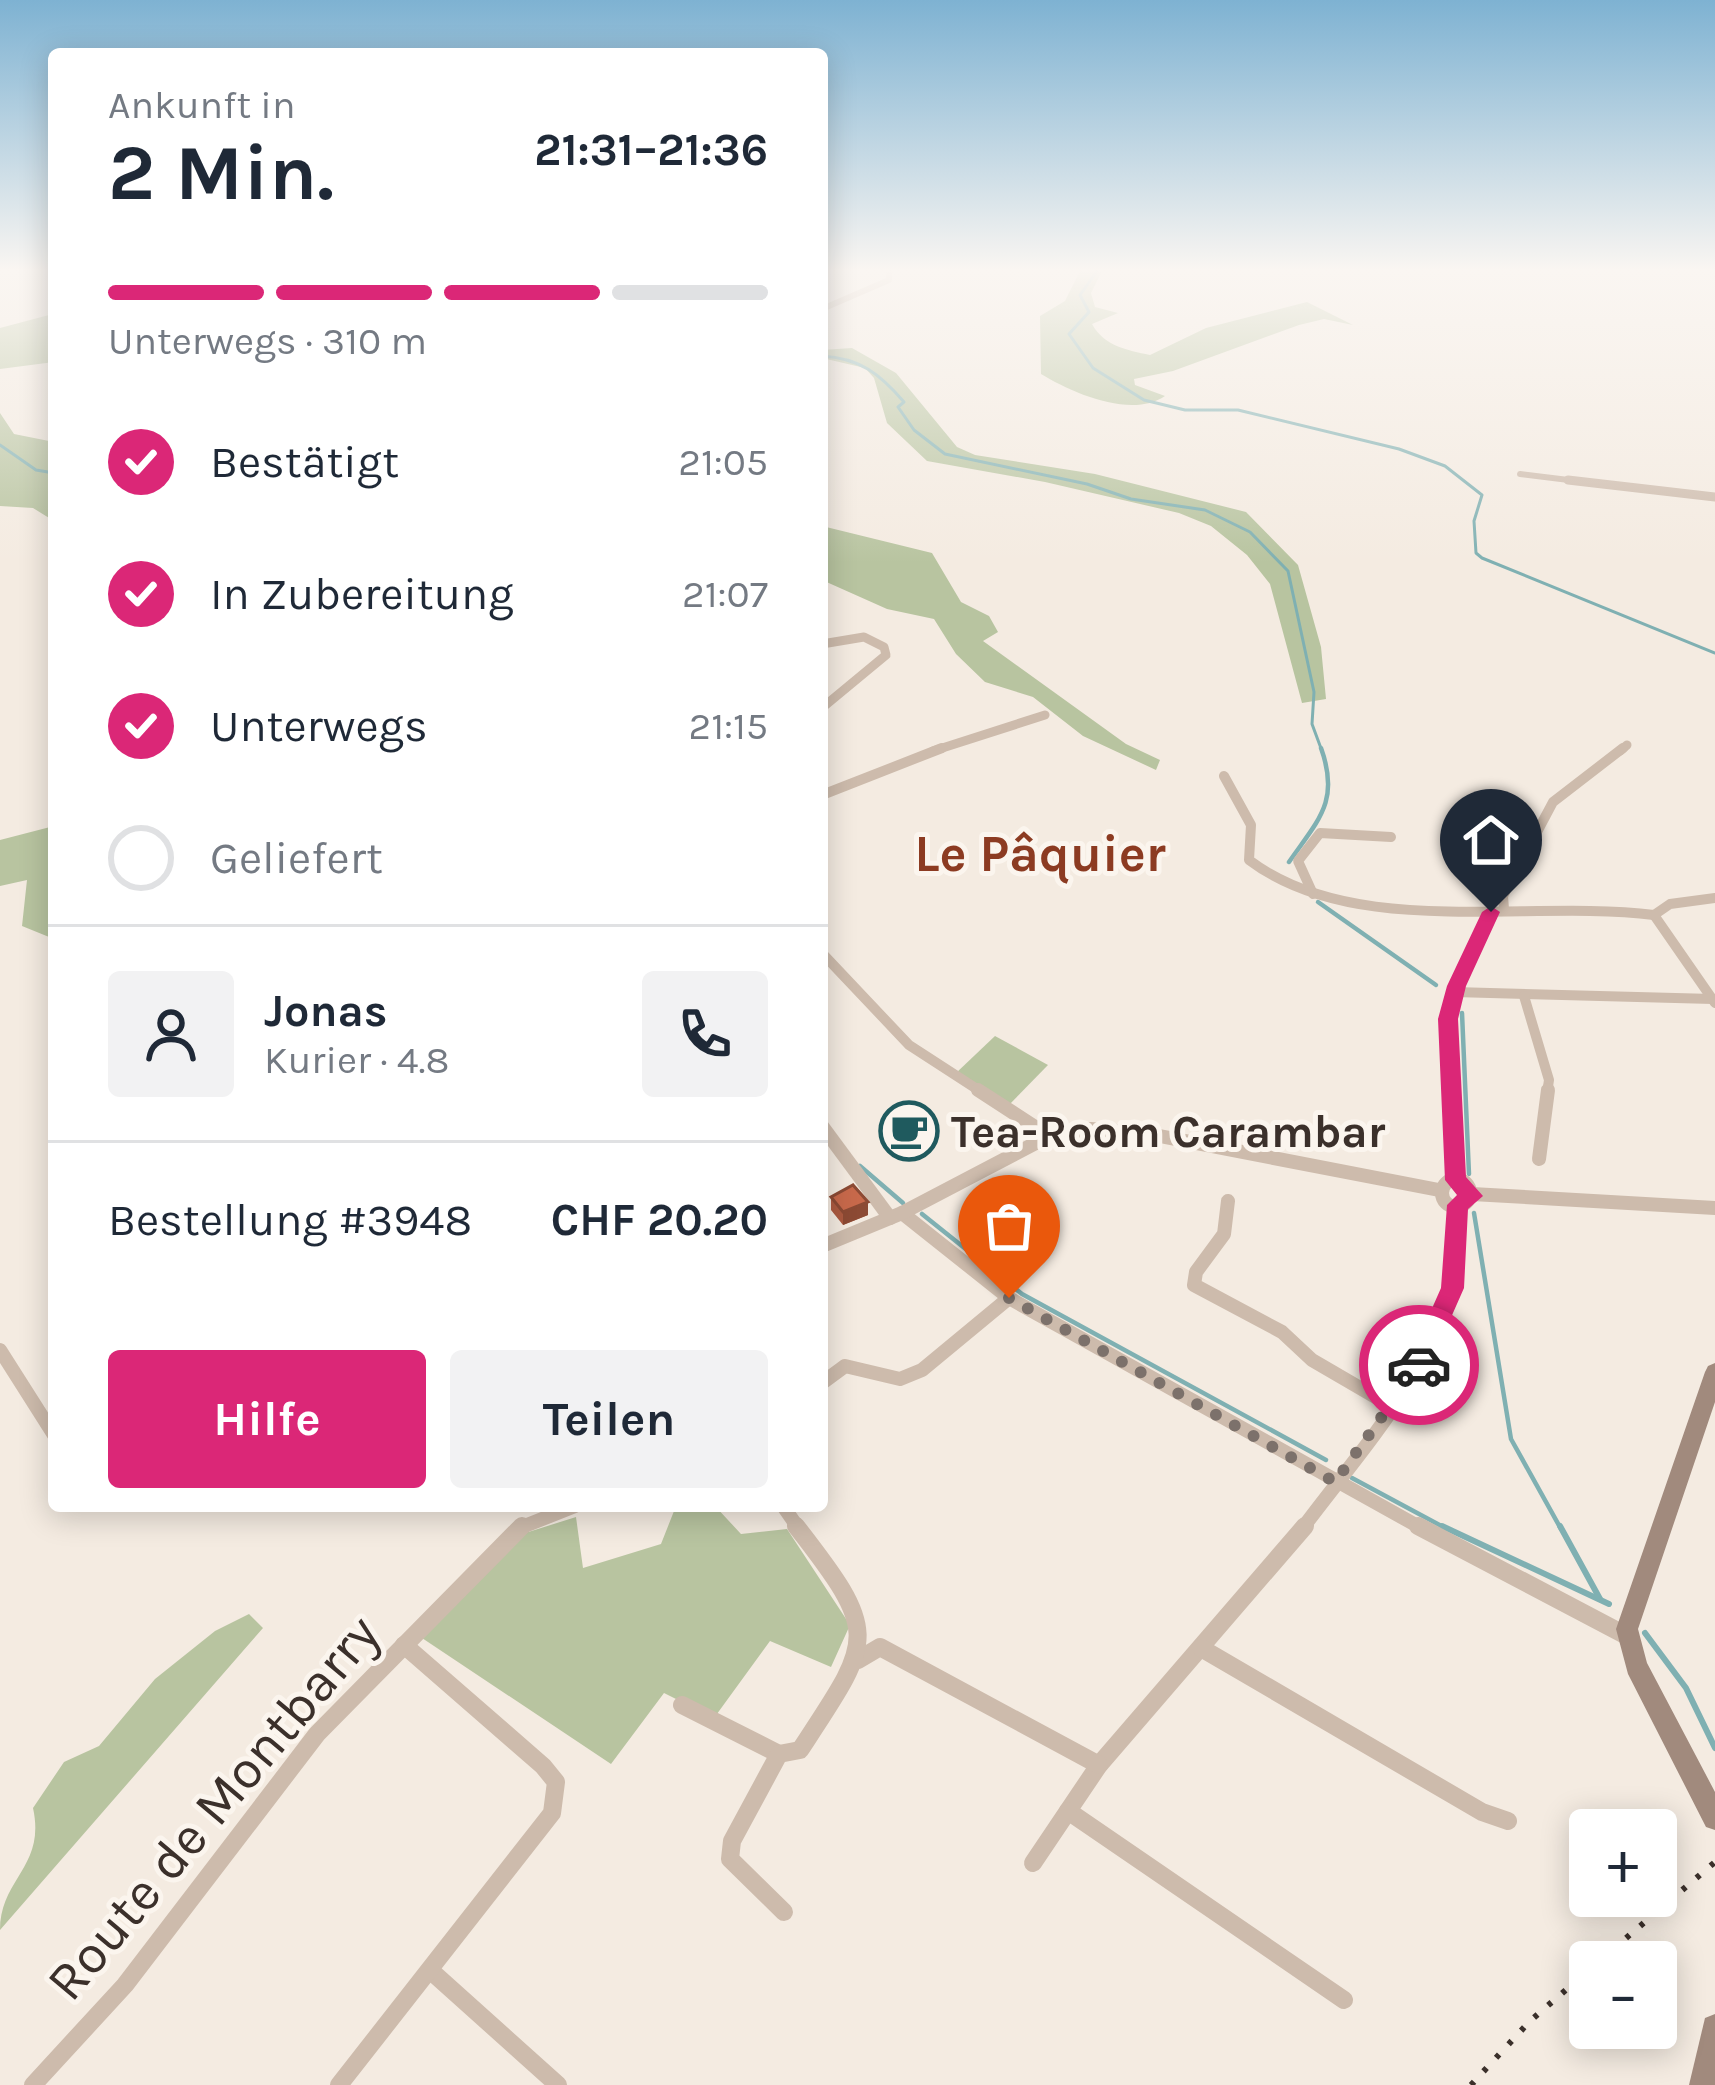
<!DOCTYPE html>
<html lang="de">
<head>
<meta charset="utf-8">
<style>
  :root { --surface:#fff; --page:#f2f2f3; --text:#1f2937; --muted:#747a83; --line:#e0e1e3; --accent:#db2777 }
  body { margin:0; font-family:Karla,sans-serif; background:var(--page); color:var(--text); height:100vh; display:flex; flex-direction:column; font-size:45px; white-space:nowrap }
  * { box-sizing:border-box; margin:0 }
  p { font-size:39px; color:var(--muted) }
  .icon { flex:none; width:66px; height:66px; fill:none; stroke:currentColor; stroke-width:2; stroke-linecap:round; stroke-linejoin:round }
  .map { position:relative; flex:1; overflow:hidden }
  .details { position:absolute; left:48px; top:48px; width:780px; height:1464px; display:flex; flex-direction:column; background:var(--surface); border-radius:12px; box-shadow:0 6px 30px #0003 }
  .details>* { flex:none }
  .tools { position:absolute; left:1569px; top:1809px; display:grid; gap:24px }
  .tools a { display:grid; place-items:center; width:108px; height:108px; border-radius:12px; background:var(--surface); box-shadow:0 6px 30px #0003; font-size:60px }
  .pin { position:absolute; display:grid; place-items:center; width:102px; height:102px; color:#fff; margin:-123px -51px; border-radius:50% 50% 50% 0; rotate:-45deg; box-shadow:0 0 12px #0007 }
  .pin .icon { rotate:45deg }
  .courier { position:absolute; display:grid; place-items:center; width:120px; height:120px; margin:-60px; border:9px solid #db2777; border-radius:50%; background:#fff; color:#222; box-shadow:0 3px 15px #0007 }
  .summary em { font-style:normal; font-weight:700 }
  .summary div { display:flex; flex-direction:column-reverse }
  .summary { display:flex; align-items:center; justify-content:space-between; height:204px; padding:0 60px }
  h1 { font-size:78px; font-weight:700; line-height:90px }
  .bar { display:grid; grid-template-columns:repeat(4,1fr); gap:18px 12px; align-content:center; height:144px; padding:0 60px }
  .bar i { height:15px; border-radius:9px; background:var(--line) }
  .bar .selected { background:var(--accent) }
  .bar p { grid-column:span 4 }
  .line { display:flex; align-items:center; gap:30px; padding:0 60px; border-top:3px solid var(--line) }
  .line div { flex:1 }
  .round { display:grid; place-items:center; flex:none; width:126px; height:126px; border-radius:12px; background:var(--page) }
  ol { padding:0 60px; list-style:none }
  li { display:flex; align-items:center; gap:36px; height:132px }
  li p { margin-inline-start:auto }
  li .icon { padding:12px; border-radius:50%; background:var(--accent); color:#fff; stroke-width:4 }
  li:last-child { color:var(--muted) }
  li i { width:66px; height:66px; border:6px solid var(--line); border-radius:50% }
  .primary-button { display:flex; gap:24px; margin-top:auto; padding:24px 60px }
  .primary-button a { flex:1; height:138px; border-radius:12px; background:var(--accent); color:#fff; font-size:48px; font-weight:700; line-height:138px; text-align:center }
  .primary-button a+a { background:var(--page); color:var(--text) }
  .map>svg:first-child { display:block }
  .green { fill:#b8c4a0 }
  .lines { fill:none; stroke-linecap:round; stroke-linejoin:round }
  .stream-far2 { stroke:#7fb0b2; stroke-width:3 }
  .stream-far1 { stroke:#7fb0b2; stroke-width:4.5 }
  .stream { stroke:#7fb0b2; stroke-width:6 }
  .street-far4 { stroke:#cdbbac; stroke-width:6 }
  .street-far3 { stroke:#cdbbac; stroke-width:9 }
  .street-far2 { stroke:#cdbbac; stroke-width:10 }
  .street-far1 { stroke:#cdbbac; stroke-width:14 }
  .street { stroke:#cdbbac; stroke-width:18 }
  .secondary { fill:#a18a7d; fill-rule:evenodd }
  .rail { stroke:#3b302b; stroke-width:6; stroke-dasharray:4.5 14; stroke-linecap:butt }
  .wall { fill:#ac5a40 }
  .shaded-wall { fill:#8c4a34 }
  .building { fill:#c8694b; stroke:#8c4a34; stroke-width:3 }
  .route { fill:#db2777 }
  .done { stroke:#7c716b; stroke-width:12; stroke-dasharray:0 21.6 }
  .labels { text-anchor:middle; stroke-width:10; stroke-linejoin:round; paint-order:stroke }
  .poi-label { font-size:45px; font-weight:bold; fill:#3b302b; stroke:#fbf5ee; text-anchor:start }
  .quarter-label { font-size:51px; font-weight:bold; fill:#8c3b22; stroke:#fbf5ee }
  .near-street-label { font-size:54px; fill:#3b302b; stroke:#fbf5ee }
</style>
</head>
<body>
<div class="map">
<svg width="1715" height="2085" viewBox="0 0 1715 2085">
  <rect width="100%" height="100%" fill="#f4ebe1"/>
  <g class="green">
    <path d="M1080,271H1102L1091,293L1095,307L1118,313L1092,324C1104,346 1127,350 1150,355L1206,328L1307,302L1353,325L1324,319L1299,325L1173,371L1134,379L1135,385L1165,396C1132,419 1072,393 1041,374L1040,316L1065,301Z"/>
    <polygon points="49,315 54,318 54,362 0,369 0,328"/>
    <polygon points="852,348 896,373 957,447 975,455 1095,474 1246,512 1298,565 1321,647 1326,699 1302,703 1270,584 1247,555 1211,526 1179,513 1045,482 927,461 887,423 874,378 865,368 822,358 822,350"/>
    <polygon points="0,413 14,434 54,442 54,521 33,508 0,506"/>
    <polygon points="822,526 932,553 961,602 989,616 998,632 983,641 1126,744 1160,760 1156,770 1083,736 1033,697 985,682 956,654 934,619 887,609 822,580"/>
    <polygon points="54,826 54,939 22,926 27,880 0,886 0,840"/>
    <polygon points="995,1036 1048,1065 1009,1105 955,1074"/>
    <polygon points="676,1506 715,1506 741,1534 787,1529 850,1625 831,1667 770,1641 714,1718 664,1693 611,1764 419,1636 522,1534 576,1517 583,1568 661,1544"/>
    <path d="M249,1614L263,1628L0,1930C0,1878 46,1867 33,1808L64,1762L99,1746L155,1679L215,1631Z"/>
  </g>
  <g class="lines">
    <g class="stream-far2">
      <polyline points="1097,271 1080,295 1089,312 1069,334 1093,368 1144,400 1185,410 1238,410 1399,449 1445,466 1482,495 1474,521 1476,553 1482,558 1715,653"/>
      <path d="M822,356C860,358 880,374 904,402L898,407L914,430L945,454L1087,484L1131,499L1205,510L1250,532L1288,571L1314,692L1312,724L1322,751"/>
      <polyline points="0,445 36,470 54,473"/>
    </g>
    <g class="stream-far1">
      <path d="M1289,862C1319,819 1340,801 1321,748"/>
      <polyline points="1318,902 1436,985"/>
      <polyline points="1462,1013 1469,1174"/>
      <polyline points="860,1166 903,1203"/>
      <polyline points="1474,1213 1511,1439 1561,1529"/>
      <polyline points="922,1214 1022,1294 1326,1460"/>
      <polyline points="1352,1478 1447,1529"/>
    </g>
    <g class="stream">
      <polyline points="1442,1526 1609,1604"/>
      <polyline points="1560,1526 1600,1599"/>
      <polyline points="1645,1633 1686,1688 1715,1748"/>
    </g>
    <g class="street-far4">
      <polyline points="822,309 889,280 889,271"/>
      <polyline points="1520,474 1593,483"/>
    </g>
    <g class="street-far3">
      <polyline points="1568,480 1715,497"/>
      <polyline points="822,644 864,637 884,647 886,655 822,708"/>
      <polyline points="933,751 1045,715"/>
      <polyline points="1620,751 1627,745"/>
    </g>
    <g class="street-far2">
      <path d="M1224,776L1251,825L1249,860C1355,940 1527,899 1654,915"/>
      <polyline points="822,795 942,748"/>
      <polyline points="1313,894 1298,861 1320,833 1391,837"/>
      <polyline points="1504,909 1503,896 1553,802 1623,748"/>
      <polyline points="1654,915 1715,1003"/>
      <polyline points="1654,915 1670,904 1715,898"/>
      <polyline points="822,953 909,1045 983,1093"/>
      <polyline points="1454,992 1713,999"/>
      <polyline points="1524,996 1549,1080 1547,1093"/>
      <path d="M1452,1093C1447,1004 1455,988 1491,908"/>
    </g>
    <g class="street-far1">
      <polyline points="978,1090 1049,1136"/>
      <polyline points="1452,1090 1456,1180"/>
      <polyline points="822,1126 890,1218"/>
      <polyline points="1539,1159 1548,1090"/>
      <circle cx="1456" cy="1193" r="14"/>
      <polyline points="1472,1194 1715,1208"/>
      <polyline points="1228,1201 1224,1234 1196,1272 1194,1285 1282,1332 1312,1360 1391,1406"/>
      <polyline points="902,1213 1009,1298 1423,1529"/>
      <polyline points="822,1246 902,1213 1049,1136 1091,1129 1144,1133 1439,1190"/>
      <polyline points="0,1350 54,1435"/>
      <polyline points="822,1383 845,1366 900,1379 922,1370 1009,1298"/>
      <polyline points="783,1506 799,1529"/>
      <polyline points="517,1529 575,1506"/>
      <path d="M1302,1529C1359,1452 1439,1367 1456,1269C1460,1249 1457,1226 1457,1205"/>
    </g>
    <g class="street">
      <polyline points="1305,1526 1099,1765 1068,1811 1344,2000"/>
      <polyline points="1418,1526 1627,1636"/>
      <polyline points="1201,1648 1482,1812 1508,1821"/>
      <polyline points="858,1660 880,1647 1099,1765"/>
      <polyline points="682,1705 779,1754"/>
      <polyline points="1033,1863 1068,1811"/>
      <path d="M784,1912L730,1859L732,1841L779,1754L800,1750C874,1638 881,1635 796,1526"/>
      <polyline points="431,1971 558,2085"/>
      <polyline points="33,2085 125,1985 317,1734 522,1526"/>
      <polyline points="339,2085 552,1813 556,1782 543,1766 404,1645"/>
    </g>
    <g class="secondary">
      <polygon points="1715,1363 1715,1402 1638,1629 1647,1663 1715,1792 1715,1830 1706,1827 1628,1674 1616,1629 1705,1372 1708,1366"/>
      <polygon points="1715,2014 1715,2085 1689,2085 1705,2018"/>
    </g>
    <g class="rail">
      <polyline points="1598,1962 1715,1862"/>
      <polyline points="1471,2085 1530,2021 1590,1969"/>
    </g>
  </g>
  <polygon class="wall" points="831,1197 868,1202 868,1215 843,1225 831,1210"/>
  <polygon class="shaded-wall" points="868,1202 868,1215 843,1225 843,1212"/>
  <polygon class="building" points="853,1185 868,1202 843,1212 831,1197"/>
  <linearGradient id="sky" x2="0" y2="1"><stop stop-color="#7eb2d2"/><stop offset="0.48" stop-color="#faf6f2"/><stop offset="1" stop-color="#faf6f2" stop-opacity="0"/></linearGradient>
  <rect width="1715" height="563" fill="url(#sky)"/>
  <polygon class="route" points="1491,906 1500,912 1466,986 1458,1019 1466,1177 1483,1196 1468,1209 1464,1288 1427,1372 1419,1375 1407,1365 1441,1288 1447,1205 1457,1195 1445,1180 1438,1019 1447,986 1482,912"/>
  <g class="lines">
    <polyline class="done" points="1009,1298 1335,1482 1419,1365"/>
  </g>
  <defs>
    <g id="cafe-ring" transform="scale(3)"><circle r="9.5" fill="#fbf5ee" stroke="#1f5a5e" stroke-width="1.5"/><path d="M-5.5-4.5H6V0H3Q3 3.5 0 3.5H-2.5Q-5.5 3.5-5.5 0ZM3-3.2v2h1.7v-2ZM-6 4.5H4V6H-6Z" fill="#1f5a5e"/></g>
  </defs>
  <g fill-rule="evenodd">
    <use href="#cafe-ring" x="909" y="1131"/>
  </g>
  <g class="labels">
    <g class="poi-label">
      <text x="951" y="1147">Tea-Room Carambar</text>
    </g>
    <g class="quarter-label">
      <text x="1040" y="871">Le Pâquier</text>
    </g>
    <g class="near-street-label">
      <text transform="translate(212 1807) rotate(-50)" y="19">Route de Montbarry</text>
    </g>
  </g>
</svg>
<div class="tools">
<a>+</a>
<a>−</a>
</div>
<div class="pin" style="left:1009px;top:1298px;background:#ea580c"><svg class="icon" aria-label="bag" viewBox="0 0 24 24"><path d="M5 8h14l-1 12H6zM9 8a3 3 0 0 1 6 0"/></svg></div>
<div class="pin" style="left:1491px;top:912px;background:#1f2937"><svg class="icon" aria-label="home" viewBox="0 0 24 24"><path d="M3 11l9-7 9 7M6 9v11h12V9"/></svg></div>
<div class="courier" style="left:1419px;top:1365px"><svg class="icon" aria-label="car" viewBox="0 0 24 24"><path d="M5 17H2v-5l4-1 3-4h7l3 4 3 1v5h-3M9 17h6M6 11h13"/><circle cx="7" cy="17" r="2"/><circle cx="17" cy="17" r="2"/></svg></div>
<section class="details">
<div class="summary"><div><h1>2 Min.</h1><p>Ankunft in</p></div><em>21:31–21:36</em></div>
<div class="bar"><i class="selected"></i><i class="selected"></i><i class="selected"></i><i></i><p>Unterwegs · 310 m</p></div>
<ol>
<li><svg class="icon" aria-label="check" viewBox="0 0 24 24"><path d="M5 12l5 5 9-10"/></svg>Bestätigt<p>21:05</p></li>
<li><svg class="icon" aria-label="check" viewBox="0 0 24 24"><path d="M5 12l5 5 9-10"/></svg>In Zubereitung<p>21:07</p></li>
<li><svg class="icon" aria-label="check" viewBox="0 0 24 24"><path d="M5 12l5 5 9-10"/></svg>Unterwegs<p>21:15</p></li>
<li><i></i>Geliefert</li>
</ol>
<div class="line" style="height:216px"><a class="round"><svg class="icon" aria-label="person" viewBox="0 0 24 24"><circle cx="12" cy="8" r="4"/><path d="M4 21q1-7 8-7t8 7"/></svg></a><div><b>Jonas</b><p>Kurier · 4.8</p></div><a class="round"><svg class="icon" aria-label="phone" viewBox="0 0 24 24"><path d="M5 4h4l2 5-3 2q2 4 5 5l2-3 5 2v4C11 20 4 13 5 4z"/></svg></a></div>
<div class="line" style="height:156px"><div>Bestellung #3948</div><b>CHF 20.20</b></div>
<div class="primary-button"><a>Hilfe</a><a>Teilen</a></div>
</section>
</div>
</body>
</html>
